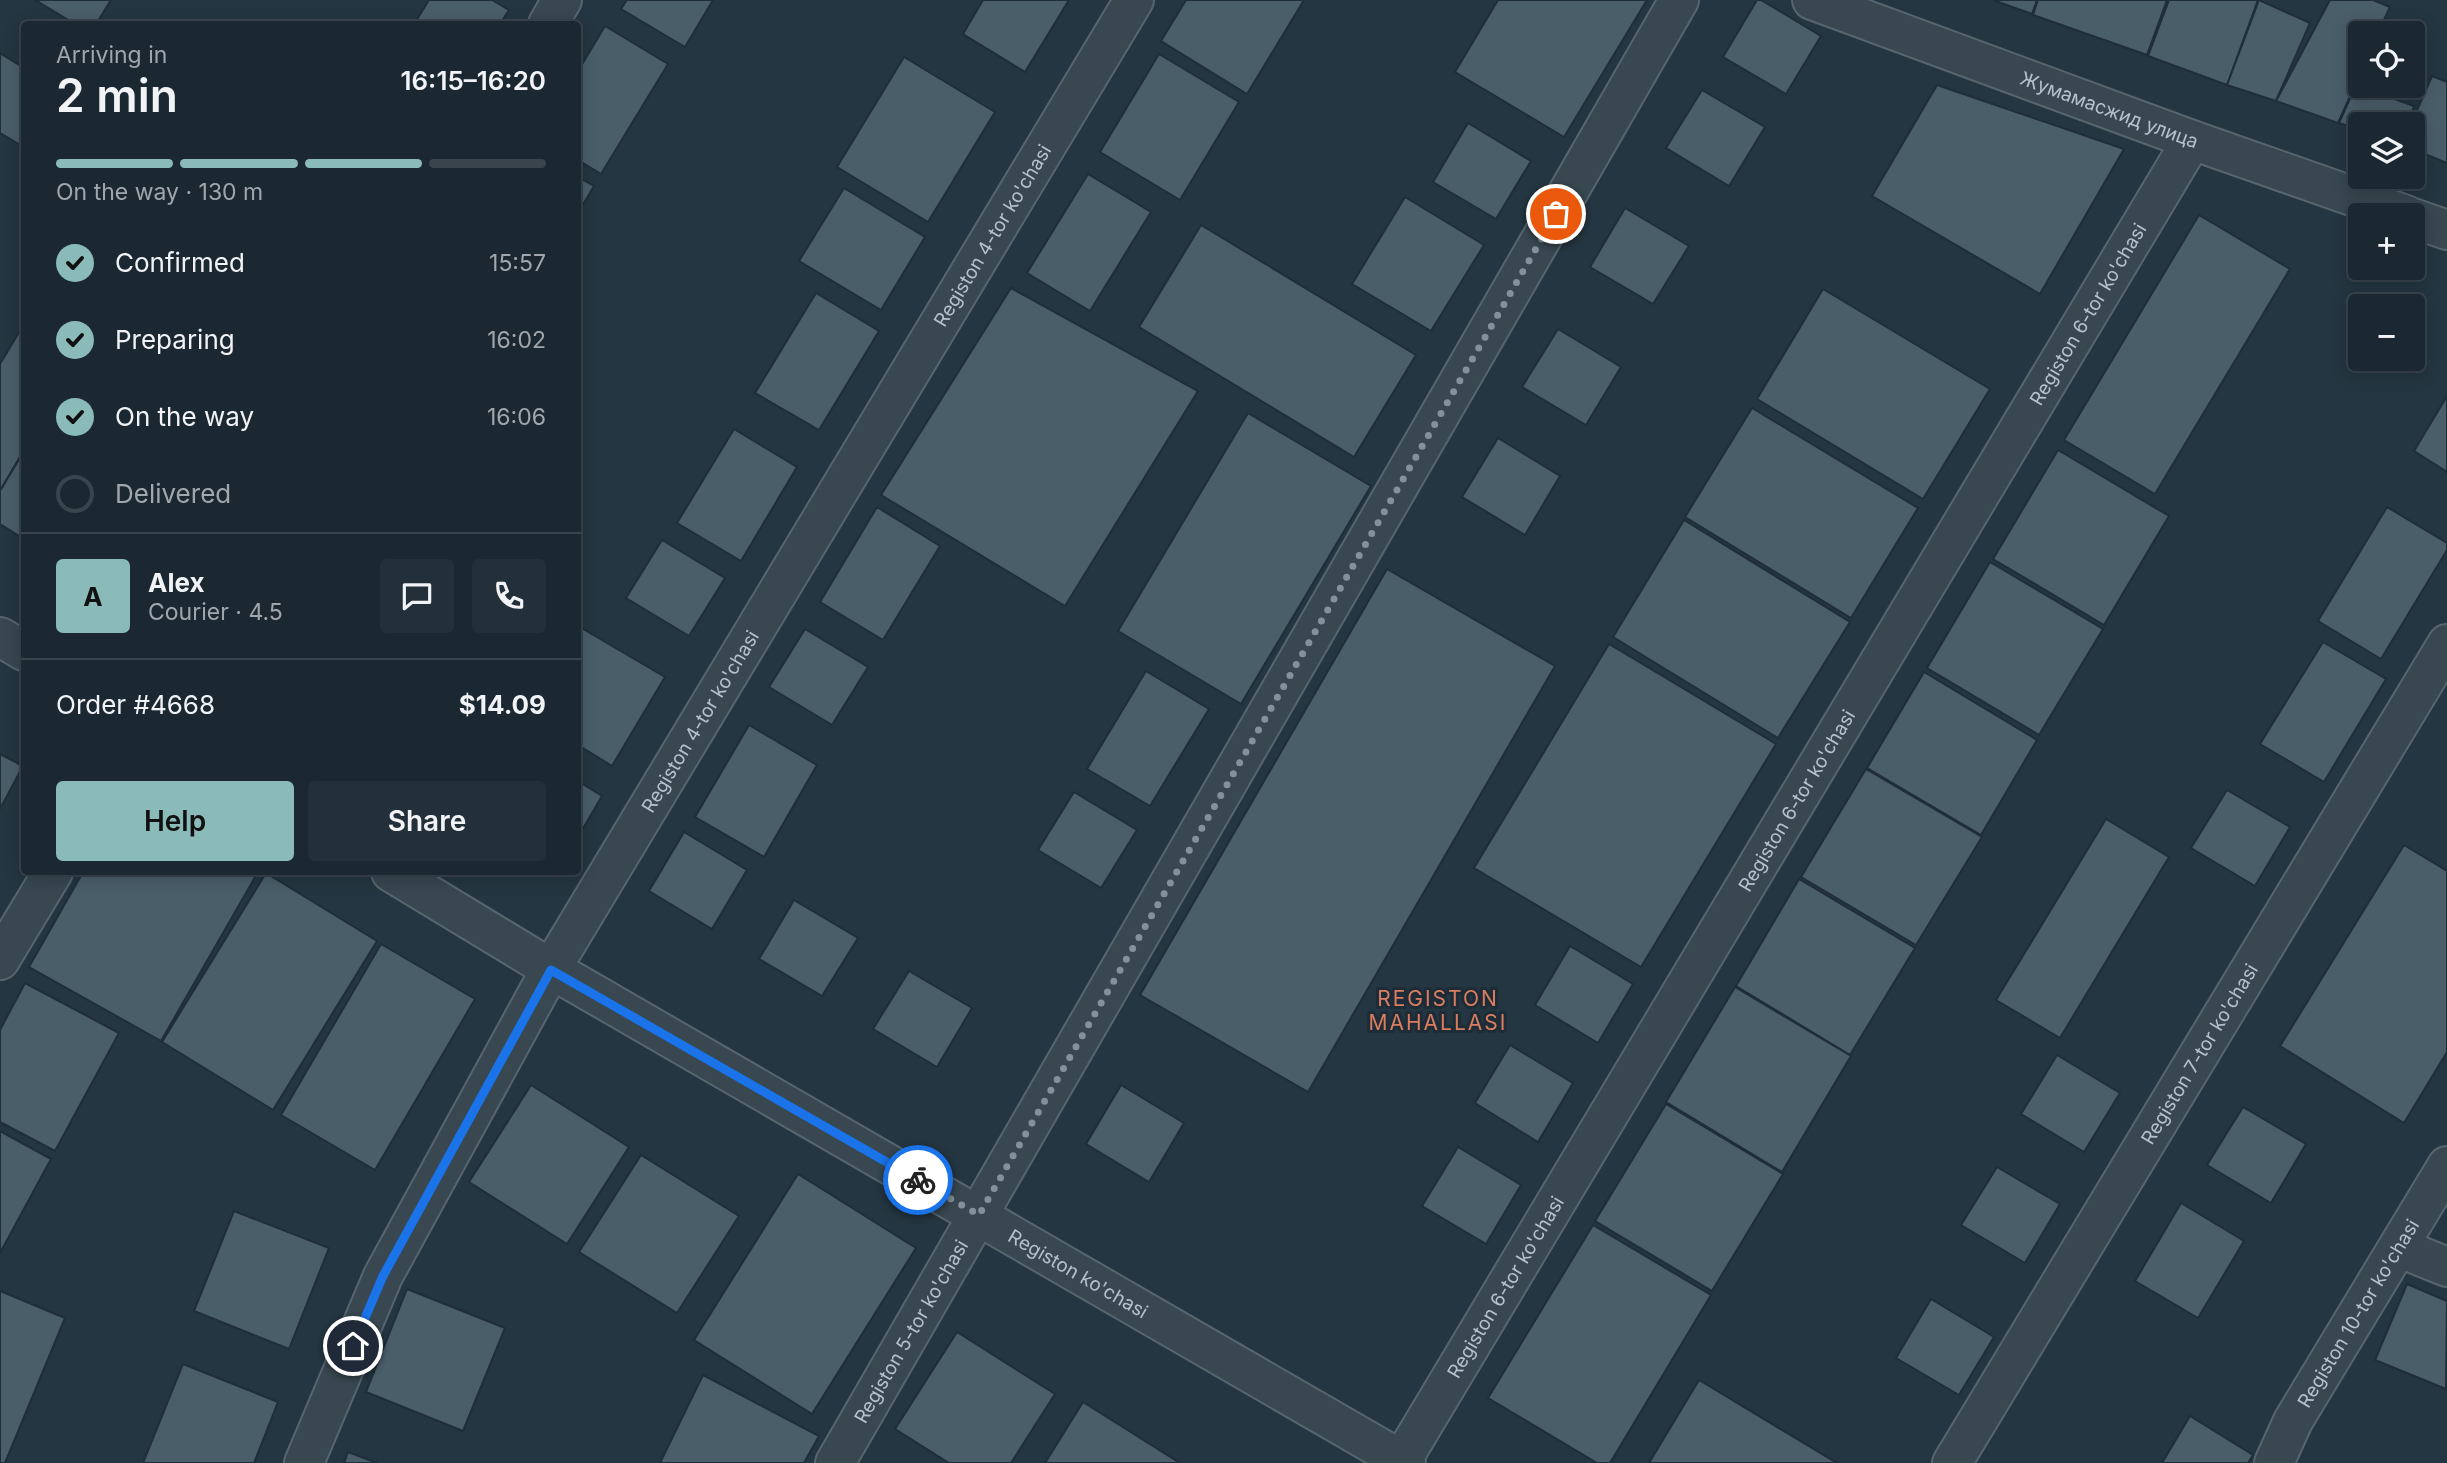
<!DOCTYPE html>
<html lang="en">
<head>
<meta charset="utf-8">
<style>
  :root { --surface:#1b2831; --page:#243039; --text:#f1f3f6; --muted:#a0a6ab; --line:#39444d; --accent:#8bbbb9 }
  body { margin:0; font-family:Inter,sans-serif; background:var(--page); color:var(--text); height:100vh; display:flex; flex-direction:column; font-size:26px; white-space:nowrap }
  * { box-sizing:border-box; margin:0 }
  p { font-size:23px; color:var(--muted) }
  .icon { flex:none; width:38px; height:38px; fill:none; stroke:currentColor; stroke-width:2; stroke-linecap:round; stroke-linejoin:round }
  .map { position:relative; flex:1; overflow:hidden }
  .sheet { position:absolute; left:21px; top:21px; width:560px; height:854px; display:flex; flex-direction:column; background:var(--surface); border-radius:7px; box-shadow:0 4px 18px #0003,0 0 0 2px var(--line) }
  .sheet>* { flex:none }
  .controls { position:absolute; left:2348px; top:21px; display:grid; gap:14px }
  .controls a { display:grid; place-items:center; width:77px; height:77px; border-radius:7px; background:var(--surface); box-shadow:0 4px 18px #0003,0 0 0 2px var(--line); font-size:35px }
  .pin { position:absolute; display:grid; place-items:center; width:60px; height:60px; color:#fff; margin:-30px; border:4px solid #fff; border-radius:50%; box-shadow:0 2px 7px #0007 }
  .courier { position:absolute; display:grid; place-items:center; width:70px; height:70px; margin:-35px; border:5px solid #1a73e8; border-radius:50%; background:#fff; color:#222; box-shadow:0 2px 9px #0007 }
  .head em { font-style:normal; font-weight:600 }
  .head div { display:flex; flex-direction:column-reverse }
  .head { display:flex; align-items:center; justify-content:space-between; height:119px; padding:0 35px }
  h1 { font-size:46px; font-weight:600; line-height:52px }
  .bar { display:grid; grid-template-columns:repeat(4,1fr); gap:10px 7px; align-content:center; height:84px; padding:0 35px }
  .bar i { height:9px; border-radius:5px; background:var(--line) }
  .bar .active { background:var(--accent) }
  .bar p { grid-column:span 4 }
  .line { display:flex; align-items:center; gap:18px; padding:0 35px; border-top:2px solid var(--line) }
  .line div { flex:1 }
  .round { display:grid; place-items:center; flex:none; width:74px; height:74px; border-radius:7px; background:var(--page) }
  ol { padding:0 35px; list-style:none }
  li { display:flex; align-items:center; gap:21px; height:77px }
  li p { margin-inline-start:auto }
  li .icon { padding:7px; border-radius:50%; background:var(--accent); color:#111; stroke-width:4 }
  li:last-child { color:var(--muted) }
  li i { width:38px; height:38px; border:4px solid var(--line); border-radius:50% }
  .action { display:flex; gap:14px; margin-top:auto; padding:14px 35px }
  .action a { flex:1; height:80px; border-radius:7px; background:var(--accent); color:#111; font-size:28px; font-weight:600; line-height:80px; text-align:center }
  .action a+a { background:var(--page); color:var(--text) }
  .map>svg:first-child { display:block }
  .building { fill:#4a5e6a; stroke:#1f2e38; stroke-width:2 }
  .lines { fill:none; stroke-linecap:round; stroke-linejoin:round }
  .street-casing { stroke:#56656e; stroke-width:42 }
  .street { stroke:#384750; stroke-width:38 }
  .done { stroke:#82919b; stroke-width:7; stroke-dasharray:0 12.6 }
  .route { stroke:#1a73e8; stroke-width:9 }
  .labels { text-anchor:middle; stroke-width:6; stroke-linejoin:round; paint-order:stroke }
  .street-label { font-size:19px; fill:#b5c2cb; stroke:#1d2c36 }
  .neighbourhood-label { font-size:21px; letter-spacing:2px; fill:#db7d60; stroke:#1d2c36 }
</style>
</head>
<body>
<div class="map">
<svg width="2447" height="1463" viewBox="0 0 2447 1463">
  <rect width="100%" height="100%" fill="#243641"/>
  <g class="building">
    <polygon points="35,0 111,0 96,24 75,24"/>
    <polygon points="429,0 492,0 509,10 500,24 414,24"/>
    <polygon points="627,0 713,0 685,47 621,9"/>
    <polygon points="983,0 1069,0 1025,72 963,34"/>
    <polygon points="1186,0 1304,0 1247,94 1161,41"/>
    <polygon points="1498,0 1647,0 1564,137 1455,72"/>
    <polygon points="1757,0 1761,0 1821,36 1786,94 1723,57"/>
    <polygon points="1993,0 2037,0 2032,14"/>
    <polygon points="2038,0 2167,0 2147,55 2033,15"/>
    <polygon points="2169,0 2258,0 2227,85 2148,56"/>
    <polygon points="2259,0 2310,23 2276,101 2227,85"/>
    <polygon points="2330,0 2373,0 2390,7 2378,33 2361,33 2361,72 2338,123 2276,101"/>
    <polygon points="605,26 668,64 601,174 578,160 578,71"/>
    <polygon points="0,53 24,68 24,147 0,133"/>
    <polygon points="1159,54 1239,102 1180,200 1100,152"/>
    <polygon points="904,57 995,112 928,222 837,167"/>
    <polygon points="2432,76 2447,82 2447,163 2413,149 2413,124 2411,124"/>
    <polygon points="1937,85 2124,149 2040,294 1872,196"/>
    <polygon points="2356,85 2414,106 2408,124 2361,124 2361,130 2339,123"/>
    <polygon points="1702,90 1765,127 1729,186 1666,148"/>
    <polygon points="1468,123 1531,161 1496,219 1433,182"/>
    <polygon points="1088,174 1151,212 1090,311 1027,273"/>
    <polygon points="578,177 594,186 578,213"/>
    <polygon points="844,188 925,237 881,310 799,261"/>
    <polygon points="1405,197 1484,245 1431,331 1352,284"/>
    <polygon points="1625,208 1689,246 1653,304 1590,267"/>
    <polygon points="2199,215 2290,269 2155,494 2064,440"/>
    <polygon points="1201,225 1416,355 1354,457 1139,327"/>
    <polygon points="1011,288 1198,391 1065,606 881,495"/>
    <polygon points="1823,289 1990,389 1923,499 1757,399"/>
    <polygon points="816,293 879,331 819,430 755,393"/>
    <polygon points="24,324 24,450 0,491 0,364"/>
    <polygon points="1558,329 1621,367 1586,425 1522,387"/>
    <polygon points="2447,396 2447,472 2414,451"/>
    <polygon points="1752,408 1918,508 1851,618 1685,517"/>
    <polygon points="1248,413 1371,486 1241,704 1118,631"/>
    <polygon points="734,429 797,467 741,561 677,523"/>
    <polygon points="1498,438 1560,476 1525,535 1462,497"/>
    <polygon points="2058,450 2169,516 2104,625 1993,559"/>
    <polygon points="24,451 24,539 0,524 0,491"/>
    <polygon points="877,507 940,546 883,640 820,602"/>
    <polygon points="2387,507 2447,543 2447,550 2381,659 2318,621"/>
    <polygon points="1684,520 1850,622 1778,738 1613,637"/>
    <polygon points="662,540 725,578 689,636 626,598"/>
    <polygon points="1990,562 2103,629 2039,735 1927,668"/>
    <polygon points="1387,569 1555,666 1308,1092 1140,995"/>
    <polygon points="578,626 665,677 612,766 578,745"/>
    <polygon points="805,629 868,667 832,725 769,687"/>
    <polygon points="2323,642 2386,679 2324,782 2260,744"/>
    <polygon points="1609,644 1776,744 1641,967 1474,868"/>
    <polygon points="1146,671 1209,709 1150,806 1087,769"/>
    <polygon points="1924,672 2037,740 1981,835 1867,768"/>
    <polygon points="749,725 817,765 764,857 695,817"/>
    <polygon points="0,754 23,766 0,809"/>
    <polygon points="1866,769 1982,837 1916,945 1801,877"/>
    <polygon points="578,781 602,796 578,837"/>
    <polygon points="2227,790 2290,827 2255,886 2191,848"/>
    <polygon points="1074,792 1137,830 1101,888 1038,850"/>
    <polygon points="2106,819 2169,857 2060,1038 1996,1000"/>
    <polygon points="684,832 747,870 712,929 649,891"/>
    <polygon points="2404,845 2447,871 2447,1052 2404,1123 2280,1046"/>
    <polygon points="83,872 258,872 161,1041 29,967"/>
    <polygon points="266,873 377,941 273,1110 162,1042"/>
    <polygon points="1799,879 1915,948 1850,1055 1736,986"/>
    <polygon points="794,900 858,938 822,996 759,959"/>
    <polygon points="381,944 475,999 375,1170 281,1115"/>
    <polygon points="1570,946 1633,984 1598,1043 1535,1005"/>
    <polygon points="909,971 972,1008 937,1067 873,1029"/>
    <polygon points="25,983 119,1033 55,1151 0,1122 0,1030"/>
    <polygon points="1735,987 1851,1056 1782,1172 1666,1102"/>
    <polygon points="1510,1045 1573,1083 1538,1142 1475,1103"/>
    <polygon points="2057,1055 2120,1093 2084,1152 2021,1114"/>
    <polygon points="531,1085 629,1147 567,1244 469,1182"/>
    <polygon points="1121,1085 1184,1123 1149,1182 1086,1144"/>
    <polygon points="1666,1104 1783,1174 1712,1291 1595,1221"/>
    <polygon points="2243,1107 2306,1144 2271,1203 2207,1165"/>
    <polygon points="0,1131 51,1159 0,1253"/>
    <polygon points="1458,1147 1521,1185 1486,1244 1422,1206"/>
    <polygon points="641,1155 739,1216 677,1313 579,1252"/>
    <polygon points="1997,1167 2060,1204 2025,1263 1961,1225"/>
    <polygon points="798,1174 916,1248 812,1414 694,1340"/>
    <polygon points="2181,1203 2244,1241 2198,1318 2135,1281"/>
    <polygon points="234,1211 329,1248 289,1349 194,1311"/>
    <polygon points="1593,1225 1711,1295 1610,1463 1597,1463 1488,1398"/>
    <polygon points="2407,1284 2447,1301 2446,1389 2375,1360"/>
    <polygon points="407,1289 505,1328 463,1431 366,1392"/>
    <polygon points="0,1291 65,1318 5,1463 0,1463"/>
    <polygon points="1931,1299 1994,1337 1959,1395 1896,1358"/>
    <polygon points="957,1332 1055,1394 1011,1463 949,1463 895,1429"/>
    <polygon points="183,1364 278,1402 254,1463 143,1463"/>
    <polygon points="703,1375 819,1436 804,1463 660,1463"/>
    <polygon points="1699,1380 1837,1463 1649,1463"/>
    <polygon points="1083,1402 1180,1463 1045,1463"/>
    <polygon points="2190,1416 2253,1455 2248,1463 2162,1463"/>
    <polygon points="348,1452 377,1463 344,1463"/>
  </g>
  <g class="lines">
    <g class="street-casing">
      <g id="street">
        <path id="s1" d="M1812,0L2192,140L2406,215"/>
        <polyline points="548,24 562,0"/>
        <polyline points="2413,218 2447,230"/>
        <polyline points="0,637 24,651"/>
        <path id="s2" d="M391,872L551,969L1406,1463"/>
        <polyline points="0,960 53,872"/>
        <polyline points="2400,1248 2447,1267"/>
        <path id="s3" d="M304,1463L383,1276L551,969L1134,0"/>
        <path id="s4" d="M835,1463L1679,0"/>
        <path id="s5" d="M1400,1463L2192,140"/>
        <path id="s6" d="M1952,1463L2447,644"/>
        <path id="s7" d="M2274,1463L2293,1421L2447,1166"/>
      </g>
    </g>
    <use href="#street" class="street"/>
  </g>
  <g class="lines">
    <polyline class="done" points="918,1180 979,1215 1556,214"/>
    <polyline class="route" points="353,1346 383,1276 551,970 918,1180"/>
  </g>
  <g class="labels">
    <g class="street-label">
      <text dy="7" stroke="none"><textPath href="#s1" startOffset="317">Жумамасжид улица</textPath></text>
      <text dy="7" stroke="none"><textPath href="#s3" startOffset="1409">Registon 4-tor ko'chasi</textPath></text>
      <text dy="7" stroke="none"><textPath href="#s5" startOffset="1339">Registon 6-tor ko'chasi</textPath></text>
      <text dy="7" stroke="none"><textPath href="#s3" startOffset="842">Registon 4-tor ko'chasi</textPath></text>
      <text dy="7" stroke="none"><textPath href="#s5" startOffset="772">Registon 6-tor ko'chasi</textPath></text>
      <text dy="7" stroke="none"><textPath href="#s6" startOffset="478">Registon 7-tor ko'chasi</textPath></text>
      <text dy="7" stroke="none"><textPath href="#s2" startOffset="796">Registon ko'chasi</textPath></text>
      <text dy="7" stroke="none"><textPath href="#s5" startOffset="205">Registon 6-tor ko'chasi</textPath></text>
      <text dy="7" stroke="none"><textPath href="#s7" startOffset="172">Registon 10-tor ko'chasi</textPath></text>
      <text dy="7" stroke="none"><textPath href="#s4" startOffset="152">Registon 5-tor ko'chasi</textPath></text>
    </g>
    <g class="neighbourhood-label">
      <text x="1438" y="1006">REGISTON<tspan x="1438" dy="24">MAHALLASI</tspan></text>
    </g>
  </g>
</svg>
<div class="controls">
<a><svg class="icon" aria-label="locate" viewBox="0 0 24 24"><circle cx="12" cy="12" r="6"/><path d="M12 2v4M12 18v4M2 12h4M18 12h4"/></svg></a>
<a><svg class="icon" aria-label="layers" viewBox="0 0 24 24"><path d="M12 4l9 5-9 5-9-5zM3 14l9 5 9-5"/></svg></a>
<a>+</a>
<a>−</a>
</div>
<div class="pin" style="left:1556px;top:214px;background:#ea580c"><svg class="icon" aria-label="bag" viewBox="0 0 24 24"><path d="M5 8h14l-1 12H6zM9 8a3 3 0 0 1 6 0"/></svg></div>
<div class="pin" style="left:353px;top:1346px;background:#1f2937"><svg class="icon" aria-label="home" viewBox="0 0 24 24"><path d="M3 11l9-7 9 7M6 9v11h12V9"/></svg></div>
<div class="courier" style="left:918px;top:1180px"><svg class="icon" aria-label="bike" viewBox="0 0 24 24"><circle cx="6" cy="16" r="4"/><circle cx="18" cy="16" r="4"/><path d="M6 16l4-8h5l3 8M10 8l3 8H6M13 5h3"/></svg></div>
<section class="sheet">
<div class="head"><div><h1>2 min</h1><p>Arriving in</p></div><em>16:15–16:20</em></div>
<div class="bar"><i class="active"></i><i class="active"></i><i class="active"></i><i></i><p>On the way · 130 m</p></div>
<ol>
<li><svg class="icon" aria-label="check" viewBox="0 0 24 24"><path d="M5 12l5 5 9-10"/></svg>Confirmed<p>15:57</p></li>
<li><svg class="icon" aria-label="check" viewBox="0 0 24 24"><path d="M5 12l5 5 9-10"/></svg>Preparing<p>16:02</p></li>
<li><svg class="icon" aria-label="check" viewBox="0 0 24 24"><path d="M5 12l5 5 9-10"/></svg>On the way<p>16:06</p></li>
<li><i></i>Delivered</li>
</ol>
<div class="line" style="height:126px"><b class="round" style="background:var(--accent);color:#111">A</b><div><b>Alex</b><p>Courier · 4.5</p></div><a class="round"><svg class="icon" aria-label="chat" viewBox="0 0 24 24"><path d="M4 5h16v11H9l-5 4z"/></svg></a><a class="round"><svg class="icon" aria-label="phone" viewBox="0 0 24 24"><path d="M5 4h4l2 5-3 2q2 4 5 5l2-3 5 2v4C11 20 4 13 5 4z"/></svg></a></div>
<div class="line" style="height:91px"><div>Order #4668</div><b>$14.09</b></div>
<div class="action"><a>Help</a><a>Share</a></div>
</section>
</div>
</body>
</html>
